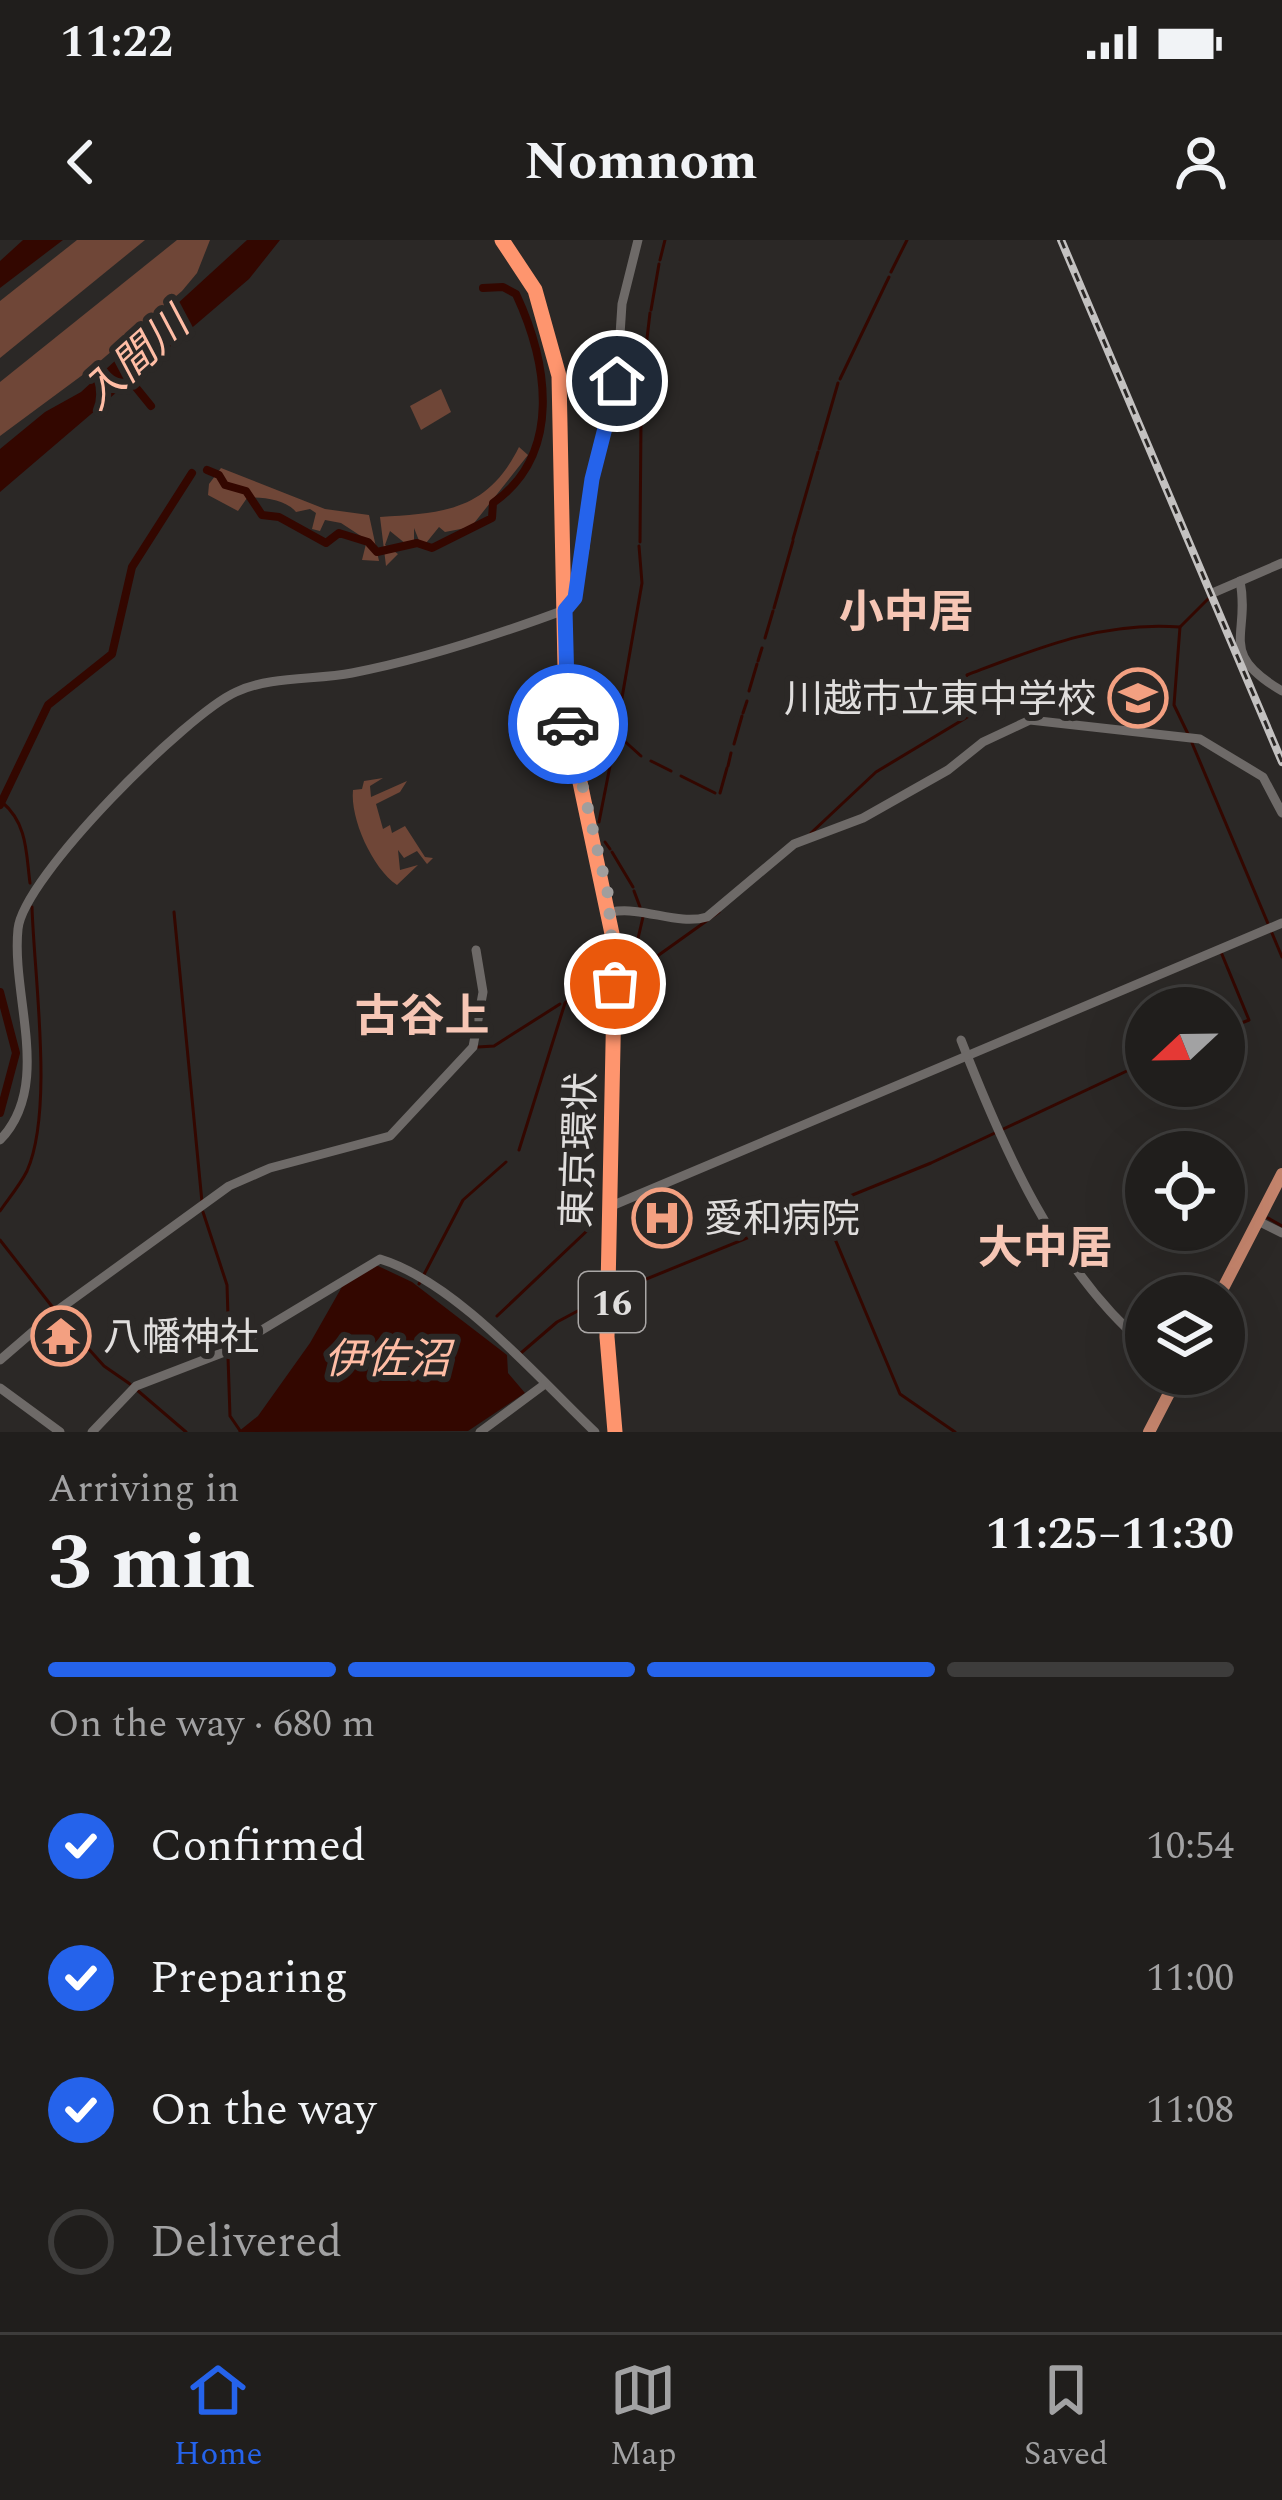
<!DOCTYPE html>
<html lang="en">
<head>
<meta charset="utf-8">
<style>
  :root { --surface:#201e1c; --page:#2d2b29; --text:#f1f3f6; --muted:#a2a2a3; --line:#3d3c3b; --accent:#2563eb }
  body { margin:0; font-family:Spectral,"Noto Sans JP",serif; background:var(--page); color:var(--text); height:100vh; display:flex; flex-direction:column; font-size:45px; white-space:nowrap }
  * { box-sizing:border-box; margin:0 }
  p { font-size:39px; color:var(--muted) }
  .icon { flex:none; width:66px; height:66px; fill:none; stroke:currentColor; stroke-width:2; stroke-linecap:round; stroke-linejoin:round }
  .map { position:relative; height:1192px; overflow:hidden }
  .side { display:flex; flex-direction:column; background:var(--surface); flex:1 }
  .side>* { flex:none }
  .needle { width:78px; rotate:248deg }
  .controls { position:absolute; left:1125px; top:747px; display:grid; gap:24px }
  .controls a { display:grid; place-items:center; width:120px; height:120px; border-radius:50%; background:var(--surface); box-shadow:0 12px 48px #0002,0 0 0 3px var(--line); font-size:60px }
  .pin { position:absolute; display:grid; place-items:center; width:102px; height:102px; color:#fff; margin:-51px; border:6px solid #fff; border-radius:50%; box-shadow:0 3px 12px #0007 }
  .courier { position:absolute; display:grid; place-items:center; width:120px; height:120px; margin:-60px; border:9px solid #2563eb; border-radius:50%; background:#fff; color:#222; box-shadow:0 3px 15px #0007 }
  .overview em { font-style:normal; font-weight:700 }
  .overview div { display:flex; flex-direction:column-reverse }
  .overview { display:flex; align-items:center; justify-content:space-between; height:204px; padding:0 48px }
  h1 { font-size:78px; font-weight:700; line-height:90px }
  .bar { display:grid; grid-template-columns:repeat(4,1fr); gap:18px 12px; align-content:center; height:144px; padding:0 48px }
  .bar i { height:15px; border-radius:9px; background:var(--line) }
  .bar .on { background:var(--accent) }
  .bar p { grid-column:span 4 }
  ol { padding:0 48px; list-style:none }
  li { display:flex; align-items:center; gap:36px; height:132px }
  li p { margin-inline-start:auto }
  li .icon { padding:12px; border-radius:50%; background:var(--accent); color:#fff; stroke-width:4 }
  li:last-child { color:var(--muted) }
  li i { width:66px; height:66px; border:6px solid var(--line); border-radius:50% }
  .status { display:flex; justify-content:space-between; align-items:center; height:84px; padding:0 60px; background:var(--surface); direction:ltr }
  .status svg { height:33px; fill:currentColor }
  header { display:flex; justify-content:space-between; align-items:center; height:156px; padding:0 48px; background:var(--surface); font-size:54px; font-weight:700 }
  .dock { display:flex; justify-content:space-around; align-items:center; height:168px; border-top:3px solid var(--line); background:var(--surface); font-size:33px; color:var(--muted) }
  .dock a { display:grid; justify-items:center; gap:6px }
  .dock .on { color:var(--accent) }
  .map>svg:first-child { display:block }
  .green { fill:#6f4637 }
  .water { fill:#330700 }
  .lines { fill:none; stroke-linecap:round; stroke-linejoin:round }
  .stream { stroke:#330700; stroke-width:3 }
  .river { stroke:#330700; stroke-width:8 }
  .minor { stroke:#6e6a68; stroke-width:9 }
  .major { stroke:#c4846c; stroke-width:12 }
  .highway { stroke:#fe956e; stroke-width:15 }
  .rail-casing { stroke:#c3c1c0; stroke-width:8 }
  .rail { stroke:#2b2826; stroke-width:3; stroke-dasharray:9; stroke-linecap:butt }
  .done { stroke:#a19e9d; stroke-width:12; stroke-dasharray:0 21.6 }
  .route { stroke:#2563eb; stroke-width:15 }
  .labels { text-anchor:middle; stroke-width:12; stroke-linejoin:round; paint-order:stroke }
  .shield { fill:#2b2826; stroke:#aaa7a6; stroke-width:3 }
  .shield-label { font-size:36px; font-weight:bold; fill:#e0dedd }
  .poi-label { font-size:39px; fill:#e0dedd; stroke:#2b2826; text-anchor:start }
  .street-label { font-size:39px; fill:#e0dedd; stroke:#2b2826 }
  .water-label { font-size:42px; font-style:italic; fill:#ffbda5; stroke:#2b2826 }
  .quarter-label { font-size:45px; font-weight:bold; fill:#f6c6b5; stroke:#2b2826 }
</style>
</head>
<body>
<div class="status"><b>11:22</b><svg viewBox="0 0 49 12"><path d="M0 12V9h3v3zM5 12V6h3v6zM10 12V3h3v9zM15 12V0h3v12zM26 1h20v11H26zM47 4h2v5h-2z"/></svg></div>
<header><svg class="icon" aria-label="back" viewBox="0 0 24 24"><path d="M15 5l-7 7 7 7"/></svg>Nomnom<svg class="icon" aria-label="person" viewBox="0 0 24 24"><circle cx="12" cy="8" r="4"/><path d="M4 21q1-7 8-7t8 7"/></svg></header>
<div class="map">
<svg width="1282" height="1192" viewBox="0 0 1282 1192">
  <rect width="100%" height="100%" fill="#2b2826"/>
  <g class="green">
    <polygon points="77,0 145,0 0,118 0,61"/>
    <polygon points="177,0 210,0 197,33 182,51 92,128 0,196 0,142"/>
    <polygon points="441,149 451,172 421,190 410,166"/>
    <path d="M519,207L528,215L471,287L445,292L439,287L422,308L414,288V301L406,304L390,291L385,305L398,314L386,326L380,277C444,273 487,271 519,207Z"/>
    <path d="M221,228L325,269L369,275L379,321L362,320L367,300L341,283L325,280L320,291L312,289L316,273L310,269L296,272C287,260 261,256 247,258L238,271L208,255L209,244Z"/>
    <path d="M383,538L370,546L371,557L407,541L400,552L376,564L383,589L390,585L392,593L405,586L425,617L433,618L427,624L417,611L404,618L398,610L400,630L418,625L397,645C372,628 350,578 353,550L362,549L364,541Z"/>
  </g>
  <g class="water">
    <polygon points="23,0 63,0 0,48 0,21"/>
    <polygon points="247,0 280,0 249,39 0,252 0,209 45,172 81,152"/>
    <polygon points="376,1025 412,1042 507,1115 508,1133 525,1153 468,1191 238,1192 258,1176 310,1103 343,1045"/>
  </g>
  <g class="lines">
    <g class="stream">
      <polyline points="660,20 665,0"/>
      <polyline points="891,32 907,0"/>
      <polyline points="651,70 659,24"/>
      <polyline points="644,124 650,73"/>
      <polyline points="840,139 889,37"/>
      <polyline points="641,177 644,126"/>
      <polyline points="819,209 838,143"/>
      <polyline points="793,299 818,212"/>
      <polyline points="640,302 641,180"/>
      <polyline points="774,368 793,301"/>
      <polyline points="765,398 773,371"/>
      <polyline points="758,421 762,408"/>
      <polyline points="749,451 757,424"/>
      <polyline points="743,473 747,461"/>
      <polyline points="616,492 642,343 639,306"/>
      <polyline points="1188,494 1174,465 1180,387 1208,359"/>
      <polyline points="620,497 641,516"/>
      <polyline points="1192,503 1282,717"/>
      <polyline points="734,504 742,476"/>
      <polyline points="651,521 671,531"/>
      <polyline points="610,524 615,497"/>
      <polyline points="728,526 731,513"/>
      <polyline points="681,536 715,553"/>
      <polyline points="720,553 727,528"/>
      <path d="M2,562C28,584 26,614 30,643"/>
      <polyline points="599,582 610,526"/>
      <path d="M811,593L876,532L979,470L964,442L967,435C1038,408 1102,381 1180,387"/>
      <polyline points="605,602 610,609"/>
      <polyline points="612,612 633,647"/>
      <polyline points="634,651 640,667"/>
      <polyline points="174,672 202,962"/>
      <polyline points="1221,712 1249,780 1224,790"/>
      <polyline points="629,737 643,677"/>
      <polyline points="621,742 719,672"/>
      <polyline points="478,807 494,806 560,764"/>
      <polyline points="519,910 565,763 577,753 605,745"/>
      <polyline points="822,968 900,1154 955,1192"/>
      <path d="M0,971C9,958 20,945 27,931C54,870 34,736 32,667"/>
      <polyline points="203,972 227,1045 229,1108"/>
      <polyline points="1268,978 1282,986"/>
      <polyline points="0,1000 54,1069"/>
      <polyline points="419,1044 463,960 506,922"/>
      <polyline points="617,1051 931,923 1146,822"/>
      <polyline points="59,1076 104,1126 130,1144"/>
      <polyline points="497,1076 591,987"/>
      <polyline points="521,1113 557,1082 602,1058"/>
      <polyline points="228,1117 230,1176 241,1192"/>
      <polyline points="137,1150 186,1192"/>
    </g>
    <g class="river">
      <polyline points="125,134 151,166"/>
      <path d="M207,230L219,235L225,245L246,251L262,275L279,277L326,303L339,293L368,302L377,312L417,303L432,308L492,278L493,263C563,214 548,123 516,54L503,47L483,48"/>
      <polyline points="0,565 48,465 112,414 132,327 192,233"/>
      <polyline points="0,752 16,813 0,873"/>
    </g>
    <g class="minor">
      <path d="M1240,341C1251,396 1216,412 1282,451"/>
      <polyline points="1215,352 1282,323"/>
      <path d="M611,672C644,666 677,686 707,677L794,604L863,578L948,530L983,502L1030,480L1200,499L1263,537L1282,573"/>
      <path d="M961,800C1003,908 1056,1030 1146,1106"/>
      <path d="M0,900C53,845 11,757 18,689C23,637 187,474 236,452C270,436 315,440 352,433C426,419 500,394 570,368L585,308L592,239L617,141L622,64L638,0"/>
      <polyline points="609,967 1282,683"/>
      <polyline points="1258,981 1282,993"/>
      <polyline points="0,1120 58,1070 229,946 270,928 390,896 473,807 483,752 476,710"/>
      <polyline points="0,1148 60,1192"/>
      <path d="M92,1192L136,1146L227,1111L380,1019C456,1042 537,1137 595,1192"/>
      <polyline points="480,1192 545,1144"/>
    </g>
    <g class="major">
      <polyline points="1219,1056 1282,934"/>
      <polyline points="1149,1192 1179,1134"/>
    </g>
    <polyline class="highway" points="502,0 535,50 559,136 566,476 615,708 607,1097 615,1192"/>
    <g class="rail-casing">
      <polyline id="rail" points="1061,0 1282,522"/>
    </g>
    <use href="#rail" class="rail"/>
  </g>
  <g class="lines">
    <polyline class="done" points="568,484 608,654 615,744"/>
    <polyline class="route" points="568,484 565,370 575,358 592,239 617,141"/>
  </g>
  <defs>
    <g id="school-ring" transform="scale(3)"><circle r="9.5" fill="#2b2826" stroke="#f3a081" stroke-width="1.5"/><path d="M0-5L7-2L0 1L-7-2ZM-4 1L0 2.5L4 1V4Q0 6-4 4Z" fill="#f3a081"/></g>
    <g id="hospital-ring" transform="scale(3)"><circle r="9.5" fill="#2b2826" stroke="#f3a081" stroke-width="1.5"/><path d="M-5-5h3v3.5h4V-5h3V5h-3V1.5h-4V5h-3Z" fill="#f3a081"/></g>
    <g id="temple-ring" transform="scale(3)"><circle r="9.5" fill="#2b2826" stroke="#f3a081" stroke-width="1.5"/><path d="M0-6L5-2H3V0L6.5 2.5H4V6H1.5V3h-3V6H-4V2.5H-6.5L-3 0V-2H-5Z" fill="#f3a081"/></g>
  </defs>
  <g fill-rule="evenodd">
    <use href="#school-ring" x="1138" y="458"/>
    <use href="#hospital-ring" x="662" y="978"/>
    <use href="#temple-ring" x="61" y="1096"/>
  </g>
  <g class="labels">
    <rect class="shield" x="579" y="1032" width="66" height="60" rx="9"/>
    <g class="shield-label">
      <text x="612" y="1075">16</text>
    </g>
    <g class="poi-label">
      <text x="1096" y="472" text-anchor="end">川越市立東中学校</text>
      <text x="704" y="992">愛和病院</text>
      <text x="103" y="1110">八幡神社</text>
    </g>
    <g class="street-label">
      <text transform="translate(578 910) rotate(-88)" y="14">東京環状</text>
    </g>
    <g class="water-label">
      <text transform="translate(134 118) rotate(-42)" y="15">入間川</text>
      <text x="387" y="1133">伊佐沼</text>
    </g>
    <g class="quarter-label">
      <text x="906" y="387">小中居</text>
      <text x="422" y="791">古谷上</text>
      <text x="1045" y="1023">大中居</text>
    </g>
  </g>
</svg>
<div class="controls">
<a><svg class="needle" viewBox="-14 -14 28 28"><path d="M0-13l5 13h-10z" fill="#e53935"/><path d="M0 13l5-13h-10z" fill="#a2a2a3"/></svg></a>
<a><svg class="icon" aria-label="locate" viewBox="0 0 24 24"><circle cx="12" cy="12" r="6"/><path d="M12 2v4M12 18v4M2 12h4M18 12h4"/></svg></a>
<a><svg class="icon" aria-label="layers" viewBox="0 0 24 24"><path d="M12 4l9 5-9 5-9-5zM3 14l9 5 9-5"/></svg></a>
</div>
<div class="pin" style="left:615px;top:744px;background:#ea580c"><svg class="icon" aria-label="bag" viewBox="0 0 24 24"><path d="M5 8h14l-1 12H6zM9 8a3 3 0 0 1 6 0"/></svg></div>
<div class="pin" style="left:617px;top:141px;background:#1f2937"><svg class="icon" aria-label="home" viewBox="0 0 24 24"><path d="M3 11l9-7 9 7M6 9v11h12V9"/></svg></div>
<div class="courier" style="left:568px;top:484px"><svg class="icon" aria-label="car" viewBox="0 0 24 24"><path d="M5 17H2v-5l4-1 3-4h7l3 4 3 1v5h-3M9 17h6M6 11h13"/><circle cx="7" cy="17" r="2"/><circle cx="17" cy="17" r="2"/></svg></div>
</div>
<section class="side">
<div class="overview"><div><h1>3 min</h1><p>Arriving in</p></div><em>11:25–11:30</em></div>
<div class="bar"><i class="on"></i><i class="on"></i><i class="on"></i><i></i><p>On the way · 680 m</p></div>
<ol>
<li><svg class="icon" aria-label="check" viewBox="0 0 24 24"><path d="M5 12l5 5 9-10"/></svg>Confirmed<p>10:54</p></li>
<li><svg class="icon" aria-label="check" viewBox="0 0 24 24"><path d="M5 12l5 5 9-10"/></svg>Preparing<p>11:00</p></li>
<li><svg class="icon" aria-label="check" viewBox="0 0 24 24"><path d="M5 12l5 5 9-10"/></svg>On the way<p>11:08</p></li>
<li><i></i>Delivered</li>
</ol>
</section>
<nav class="dock">
<a class="on"><svg class="icon" aria-label="home" viewBox="0 0 24 24"><path d="M3 11l9-7 9 7M6 9v11h12V9"/></svg>Home</a>
<a><svg class="icon" aria-label="map" viewBox="0 0 24 24"><path d="M3 6l6-2 6 2 6-2v14l-6 2-6-2-6 2zM9 4v14M15 6v14"/></svg>Map</a>
<a><svg class="icon" aria-label="saved" viewBox="0 0 24 24"><path d="M7 4h10v16l-5-4-5 4z"/></svg>Saved</a>
</nav>
</body>
</html>
